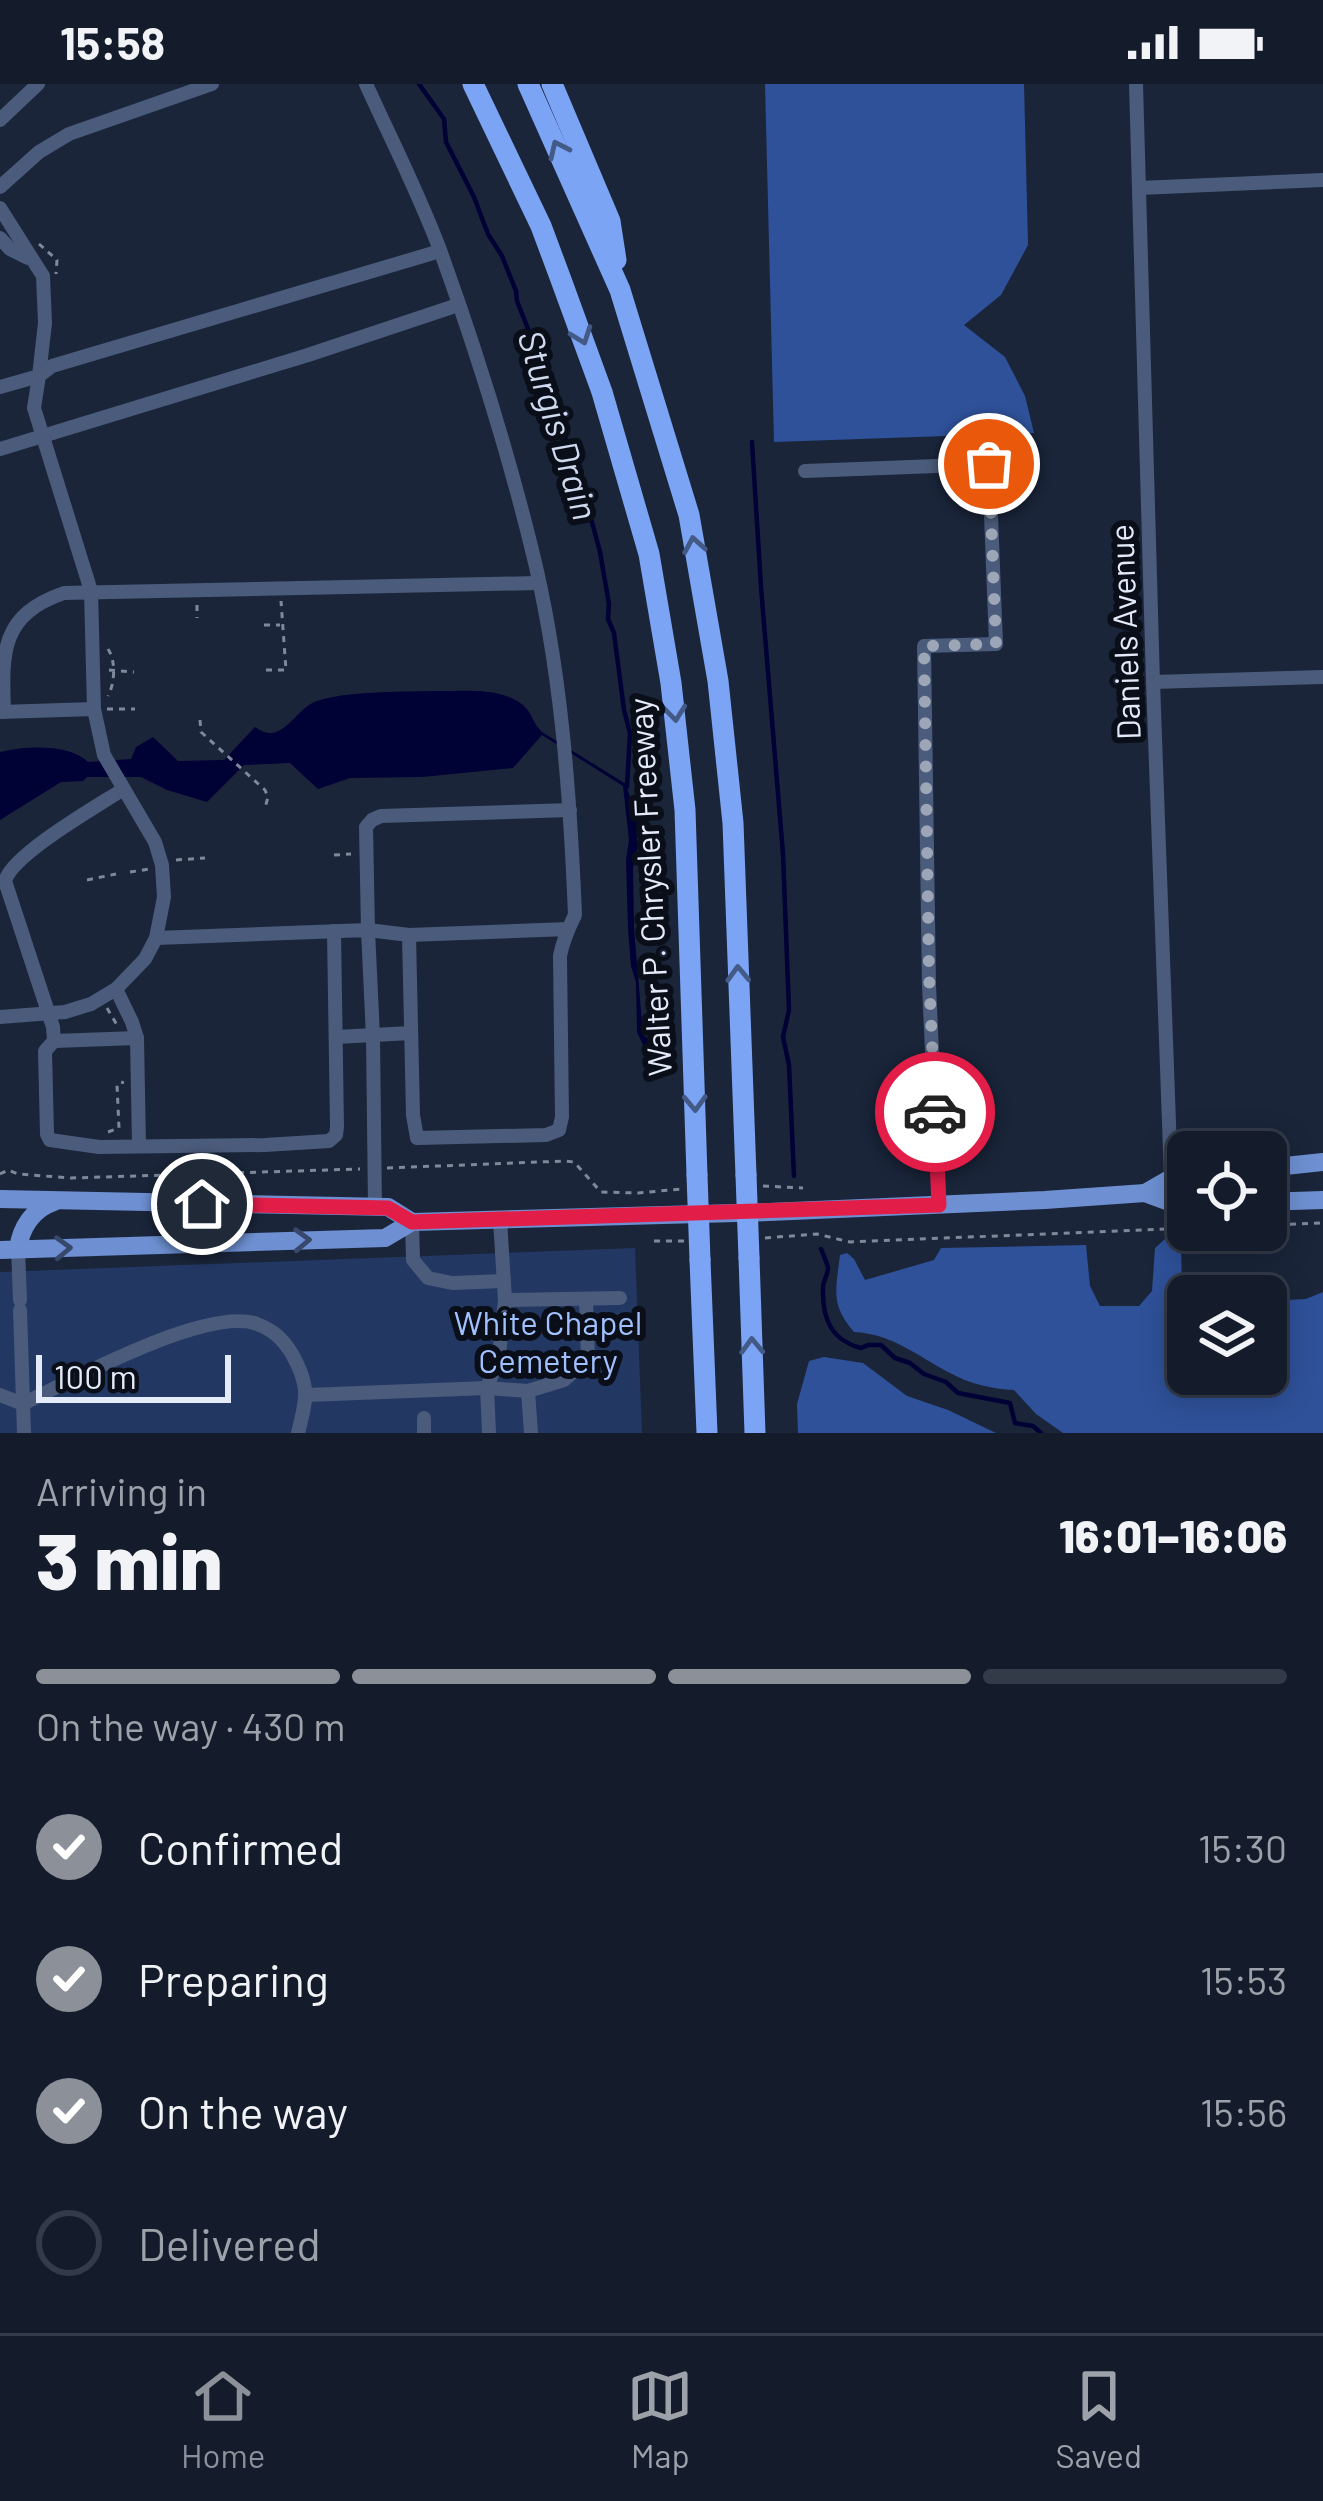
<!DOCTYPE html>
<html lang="en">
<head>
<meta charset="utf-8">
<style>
  :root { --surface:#141c2c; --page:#1d2534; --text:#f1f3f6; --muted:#9da1a9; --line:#333a48; --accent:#8c9099 }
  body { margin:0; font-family:Barlow,sans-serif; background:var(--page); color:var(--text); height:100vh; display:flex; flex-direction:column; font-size:45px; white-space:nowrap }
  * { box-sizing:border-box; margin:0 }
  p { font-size:39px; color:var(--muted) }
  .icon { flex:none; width:66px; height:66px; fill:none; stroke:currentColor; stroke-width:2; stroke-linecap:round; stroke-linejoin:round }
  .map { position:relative; height:1349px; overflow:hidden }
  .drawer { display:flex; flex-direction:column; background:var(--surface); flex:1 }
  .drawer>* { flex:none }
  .controls { position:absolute; left:1167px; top:1047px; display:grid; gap:24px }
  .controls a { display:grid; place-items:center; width:120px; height:120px; border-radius:18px; background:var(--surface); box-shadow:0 6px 30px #0003,0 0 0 3px var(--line); font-size:60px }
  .scale { position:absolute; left:36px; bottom:30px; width:195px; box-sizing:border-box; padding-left:12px; border:6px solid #e3ebfa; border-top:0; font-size:33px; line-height:42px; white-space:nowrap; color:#e3ebfa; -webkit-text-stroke:9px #0a0e18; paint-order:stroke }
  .pin { position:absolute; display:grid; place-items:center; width:102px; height:102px; color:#fff; margin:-51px; border:6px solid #fff; border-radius:50%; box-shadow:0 3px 12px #0007 }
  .courier { position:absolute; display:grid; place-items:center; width:120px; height:120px; margin:-60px; border:9px solid #e11d48; border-radius:50%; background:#fff; color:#222; box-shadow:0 3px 15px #0007 }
  .headline em { font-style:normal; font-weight:800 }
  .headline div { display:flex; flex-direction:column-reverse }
  .headline { display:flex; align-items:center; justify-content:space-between; height:204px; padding:0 36px }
  h1 { font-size:78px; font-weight:800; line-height:90px }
  .bar { display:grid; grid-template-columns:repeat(4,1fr); gap:18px 12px; align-content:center; height:144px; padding:0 36px }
  .bar i { height:15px; border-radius:9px; background:var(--line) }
  .bar .on { background:var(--accent) }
  .bar p { grid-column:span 4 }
  ol { padding:0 36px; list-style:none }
  li { display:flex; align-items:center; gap:36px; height:132px }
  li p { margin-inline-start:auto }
  li .icon { padding:12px; border-radius:50%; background:var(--accent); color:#fff; stroke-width:4 }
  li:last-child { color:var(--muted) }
  li i { width:66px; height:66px; border:6px solid var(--line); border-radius:50% }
  .status { display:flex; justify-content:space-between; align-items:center; height:84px; padding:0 60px; background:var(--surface); direction:ltr }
  .status svg { height:33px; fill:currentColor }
  .dock { display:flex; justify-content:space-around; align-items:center; height:168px; border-top:3px solid var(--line); background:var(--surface); font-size:33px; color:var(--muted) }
  .dock a { display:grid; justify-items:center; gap:6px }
  .dock .on { color:var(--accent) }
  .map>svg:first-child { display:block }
  .green { fill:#223762 }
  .forest { fill:#2f5199 }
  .water { fill:#000135 }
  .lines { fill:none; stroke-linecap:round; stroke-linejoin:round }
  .stream { stroke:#000135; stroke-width:4.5 }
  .path { stroke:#7f899b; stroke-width:3; stroke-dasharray:6 6; stroke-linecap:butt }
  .minor { stroke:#4b5b7b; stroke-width:14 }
  .major { stroke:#6e90d2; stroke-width:18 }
  .highway { stroke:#7ca4f5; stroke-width:21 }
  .highway-bridge { stroke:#7ca4f5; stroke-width:21 }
  .oneway { stroke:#435986 }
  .oneway2 { stroke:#37486c }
  .done { stroke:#9da6b7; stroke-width:12; stroke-dasharray:0 21.6 }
  .route { stroke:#e11d48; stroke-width:15 }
  .labels { text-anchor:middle; stroke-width:12; stroke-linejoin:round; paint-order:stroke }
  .street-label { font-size:33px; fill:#e3ebfa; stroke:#0a0e18 }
  .park-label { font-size:33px; fill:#a1c1fe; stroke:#0a0e18 }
  .water-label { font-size:36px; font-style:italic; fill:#cfdaef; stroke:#0a0e18 }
</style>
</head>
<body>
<div class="status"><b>15:58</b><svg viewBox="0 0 49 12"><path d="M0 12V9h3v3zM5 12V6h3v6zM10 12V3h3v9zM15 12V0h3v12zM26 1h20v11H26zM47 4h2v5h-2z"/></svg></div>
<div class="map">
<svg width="1323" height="1349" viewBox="0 0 1323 1349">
  <rect width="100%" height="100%" fill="#1a253a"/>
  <polygon class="green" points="635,1164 642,1349 0,1349 0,1188"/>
  <g class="forest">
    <polygon points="765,0 1024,0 1028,161 1001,211 964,241 1005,273 1025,312 1034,349 774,358"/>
    <path d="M1165,1155H1178L1181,1162L1182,1204L1188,1216V1290H1266V1217L1306,1215L1323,1208V1349H1063L1036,1330L1014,1306C992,1305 970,1300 950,1289C917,1272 893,1250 854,1248C830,1220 836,1206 840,1171L847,1169L854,1175L865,1196L934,1176L941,1164L1086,1161L1090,1202L1100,1222H1139L1152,1207L1155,1164Z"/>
    <polygon points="824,1273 863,1279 907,1312 948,1326 996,1349 798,1349 797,1320 809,1277"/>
  </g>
  <path class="water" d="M431,607C460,608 504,601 526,624C533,632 534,641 542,648L626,700L637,736V766L633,785L634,844L643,951L650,956L649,961H643L637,948L636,898L631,882L628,845L626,776L629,756L623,702L542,651L513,684L422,693L350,694L318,705L290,679L244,681L207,718L167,706L141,693H87L83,697L61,698L0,736V668C25,662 69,659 88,678L131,675L136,663L153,653L178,677L224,676L255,643C282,664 295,624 317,617C347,607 399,608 431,607Z"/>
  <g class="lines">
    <g class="stream">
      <polyline points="419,0 444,35 446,58 474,113 488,150 502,172 516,207 517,217 549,298 571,374 577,382 600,468 609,520 608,535 614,549 624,626 630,649 627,703"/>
      <polyline points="752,358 761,503 783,770 789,926 783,953 789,981 794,1092"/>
      <path d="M821,1165C822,1167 828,1182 828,1184C828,1191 823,1197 823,1203C822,1235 831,1256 861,1264L868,1261H881L895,1274L910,1279L924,1290L946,1298L958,1309L1010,1319L1015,1339L1033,1342L1041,1349"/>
    </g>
    <g class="path">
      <polyline points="39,160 57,176 56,190"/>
      <polyline points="197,521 197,534"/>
      <polyline points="264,541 280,541"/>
      <path d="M108,565C116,577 115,599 108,612"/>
      <polyline points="109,586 134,588"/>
      <polyline points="266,586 286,586 281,517"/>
      <polyline points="107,625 135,625"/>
      <polyline points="200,636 201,648 265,706 268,713 265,724"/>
      <polyline points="334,771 351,770"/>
      <polyline points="176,776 205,774"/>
      <polyline points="130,788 150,785"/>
      <polyline points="87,796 116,790"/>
      <polyline points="107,924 117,941"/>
      <polyline points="108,1048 119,1044 117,1001 122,1000 123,997"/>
      <polyline points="387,1084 565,1077 574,1078 601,1108 638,1109 681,1105"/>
      <polyline points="0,1090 8,1086 18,1090 71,1094 360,1085"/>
      <polyline points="763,1102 803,1104"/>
      <polyline points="1266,1141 1323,1139"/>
      <polyline points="765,1154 817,1150 850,1158 1188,1144"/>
      <polyline points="654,1157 684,1157"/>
    </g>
    <g class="minor">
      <path d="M366,0C391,55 419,110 440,166C474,260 507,365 531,462C561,581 570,709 575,831C568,845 563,856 560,872L562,1033L559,1046L546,1051L417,1054L413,1031L409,851L568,845"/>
      <polyline points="1136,0 1153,598 1171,1094"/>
      <polyline points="0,36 38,0"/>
      <polyline points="0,103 39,68 69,50 212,0"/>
      <polyline points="1139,104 1323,96"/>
      <polyline points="0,124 43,192 45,239 39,292 0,303"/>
      <polyline points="0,154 10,165 28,174"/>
      <polyline points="0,365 308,271 458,221"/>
      <polyline points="805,387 989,380 996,560 924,562 929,901 939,1122"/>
      <polyline points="1153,598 1323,593"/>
      <polyline points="0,628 94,625"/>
      <path d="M4,628C2,569 0,531 64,509L538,499"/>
      <path d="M122,706C96,723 13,770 5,797L53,943L54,957L45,967L47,1050L50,1056L99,1063L265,1061L329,1057L336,1051L337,1043L334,847"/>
      <polyline points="409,851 368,846 366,743 372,736 381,732 570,726"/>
      <polyline points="156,854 368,846 373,953 375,1123"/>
      <polyline points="116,905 132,938 137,954 139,1062"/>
      <polyline points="0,933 65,928 91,920 116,905 145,875 156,854 164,813 162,781 155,758 104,671 94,625 91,507 34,324 39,292 52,282 440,167"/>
      <polyline points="336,953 411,949"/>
      <polyline points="54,957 137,954"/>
      <polyline points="412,1138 413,1176 428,1194 452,1199 504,1197"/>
      <polyline points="18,1165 20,1216"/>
      <polyline points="505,1216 620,1214"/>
      <polyline points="20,1226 24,1349"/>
      <polyline points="528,1307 531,1349"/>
      <path d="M0,1311L23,1320C71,1296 208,1222 257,1240C273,1246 283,1255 292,1270C310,1302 307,1314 298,1349"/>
      <polyline points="307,1311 487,1304 528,1307 564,1296 588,1275 586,1215"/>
      <polyline points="424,1334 424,1349"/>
      <polyline points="489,1349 487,1304 499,1271 505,1216 500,1136"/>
    </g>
    <g class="major">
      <polyline points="1266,1084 1323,1078"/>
      <polyline points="1145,1109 1171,1094 1188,1092"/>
      <polyline points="0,1115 388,1123 412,1138"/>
      <polyline points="1266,1118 1323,1116"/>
      <path d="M220,1159C233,1148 236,1137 231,1120"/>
      <path d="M18,1165C21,1143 33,1125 54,1118"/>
      <polyline points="0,1166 385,1154 412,1138 769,1128 1045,1116 1145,1109 1172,1119 1188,1119"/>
    </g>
    <g class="highway">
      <polyline points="473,0 541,142 560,193 602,308 649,470 671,599 685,726 697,1091"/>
      <polyline points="528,0 620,206 689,431 718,597 733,739 746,1091"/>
      <polyline points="552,0 610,137 616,176"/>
      <polyline points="749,1174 755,1349"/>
      <polyline points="700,1176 707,1349"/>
    </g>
    <g class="highway-bridge">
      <polyline points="697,1091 700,1176"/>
      <polyline points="746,1091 749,1174"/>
    </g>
  </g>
  <defs><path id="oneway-chevron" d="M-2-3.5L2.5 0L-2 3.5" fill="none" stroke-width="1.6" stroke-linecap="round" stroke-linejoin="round" transform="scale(3)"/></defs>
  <g class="oneway">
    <use href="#oneway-chevron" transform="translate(558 65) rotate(-115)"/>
    <use href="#oneway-chevron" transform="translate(582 252) rotate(70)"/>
    <use href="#oneway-chevron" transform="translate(694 461) rotate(-100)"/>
    <use href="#oneway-chevron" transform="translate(675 629) rotate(84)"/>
    <use href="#oneway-chevron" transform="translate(738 890) rotate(-92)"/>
    <use href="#oneway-chevron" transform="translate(695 1019) rotate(88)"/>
    <use href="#oneway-chevron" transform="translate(752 1262) rotate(-92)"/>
  </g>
  <g class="oneway2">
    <use href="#oneway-chevron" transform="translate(302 1156) rotate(-2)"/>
    <use href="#oneway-chevron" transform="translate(63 1164) rotate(-2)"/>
  </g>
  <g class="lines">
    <polyline class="done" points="935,1028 929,890 924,562 996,560 989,380"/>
    <polyline class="route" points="202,1120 388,1124 412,1138 939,1121 935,1028"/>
  </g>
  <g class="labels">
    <g class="street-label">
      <text transform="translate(1125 548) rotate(-92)" y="12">Daniels Avenue</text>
      <text transform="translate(650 803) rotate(-93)" y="12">Walter P. Chrysler Freeway</text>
    </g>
    <g class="park-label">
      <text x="548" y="1251">White Chapel<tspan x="548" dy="38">Cemetery</tspan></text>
    </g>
    <g class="water-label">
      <text transform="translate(558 341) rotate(73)" y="13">Sturgis Drain</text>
    </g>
  </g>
</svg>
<div class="controls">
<a><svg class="icon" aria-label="locate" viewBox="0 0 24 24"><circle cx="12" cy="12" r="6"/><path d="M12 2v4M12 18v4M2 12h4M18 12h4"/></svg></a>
<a><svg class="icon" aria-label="layers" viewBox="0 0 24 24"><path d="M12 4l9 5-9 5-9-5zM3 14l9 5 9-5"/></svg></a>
</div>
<div class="scale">100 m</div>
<div class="pin" style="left:989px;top:380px;background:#ea580c"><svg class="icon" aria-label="bag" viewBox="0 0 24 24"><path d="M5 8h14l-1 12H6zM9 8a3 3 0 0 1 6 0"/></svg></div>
<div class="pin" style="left:202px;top:1120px;background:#1f2937"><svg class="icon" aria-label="home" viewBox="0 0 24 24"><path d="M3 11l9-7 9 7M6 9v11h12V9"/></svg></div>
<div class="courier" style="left:935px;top:1028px"><svg class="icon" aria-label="car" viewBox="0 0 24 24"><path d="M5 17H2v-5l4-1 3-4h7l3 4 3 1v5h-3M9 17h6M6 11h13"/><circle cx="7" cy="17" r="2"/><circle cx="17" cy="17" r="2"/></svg></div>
</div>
<section class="drawer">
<div class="headline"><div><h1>3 min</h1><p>Arriving in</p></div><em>16:01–16:06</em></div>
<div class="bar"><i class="on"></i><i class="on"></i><i class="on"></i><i></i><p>On the way · 430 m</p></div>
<ol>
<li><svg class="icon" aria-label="check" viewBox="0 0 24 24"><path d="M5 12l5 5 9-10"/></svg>Confirmed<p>15:30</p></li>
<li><svg class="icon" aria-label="check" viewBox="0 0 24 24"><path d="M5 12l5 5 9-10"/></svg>Preparing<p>15:53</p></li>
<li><svg class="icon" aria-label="check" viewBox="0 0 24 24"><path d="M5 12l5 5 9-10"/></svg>On the way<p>15:56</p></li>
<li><i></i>Delivered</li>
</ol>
</section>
<nav class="dock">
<a class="on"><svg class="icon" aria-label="home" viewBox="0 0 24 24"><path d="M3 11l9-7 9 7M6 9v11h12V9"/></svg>Home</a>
<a><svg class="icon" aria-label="map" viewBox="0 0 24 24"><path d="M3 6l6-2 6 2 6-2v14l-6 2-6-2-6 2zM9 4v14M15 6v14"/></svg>Map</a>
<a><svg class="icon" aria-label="saved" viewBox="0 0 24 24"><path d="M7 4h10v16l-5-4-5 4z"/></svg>Saved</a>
</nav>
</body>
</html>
